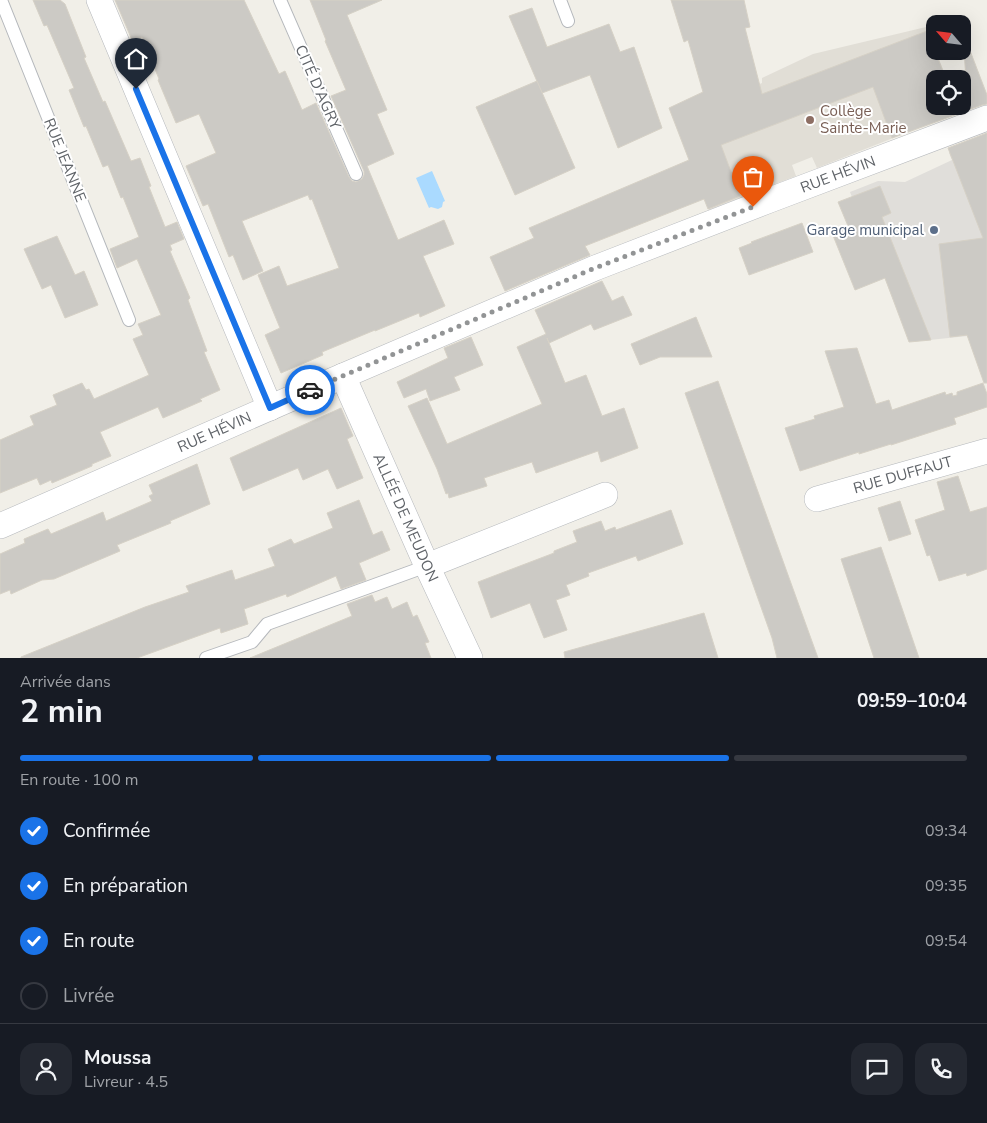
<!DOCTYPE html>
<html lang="fr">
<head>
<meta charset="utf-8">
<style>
  :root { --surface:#171b24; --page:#242831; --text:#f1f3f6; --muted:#9ea1a6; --line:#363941; --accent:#1a73e8 }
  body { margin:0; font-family:"Nunito Sans",sans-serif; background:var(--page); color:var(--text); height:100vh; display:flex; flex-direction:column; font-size:19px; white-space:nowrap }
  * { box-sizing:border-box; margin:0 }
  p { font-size:16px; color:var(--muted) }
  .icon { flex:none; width:28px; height:28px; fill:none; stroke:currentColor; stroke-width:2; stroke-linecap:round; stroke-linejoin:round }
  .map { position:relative; height:658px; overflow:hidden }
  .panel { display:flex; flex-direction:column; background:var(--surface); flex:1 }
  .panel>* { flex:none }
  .needle { width:32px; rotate:298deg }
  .tools { position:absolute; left:926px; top:15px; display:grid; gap:10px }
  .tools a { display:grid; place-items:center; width:45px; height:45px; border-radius:10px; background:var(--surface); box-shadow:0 5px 20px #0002; font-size:25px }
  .pin { position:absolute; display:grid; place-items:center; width:42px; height:42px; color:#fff; margin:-51px -21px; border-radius:50% 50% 50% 0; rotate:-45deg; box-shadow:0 0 5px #0007 }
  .pin .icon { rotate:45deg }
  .courier { position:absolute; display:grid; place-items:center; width:50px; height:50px; margin:-25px; border:4px solid #1a73e8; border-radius:50%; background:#fff; color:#222; box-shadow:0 1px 6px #0007 }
  .summary em { font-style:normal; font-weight:700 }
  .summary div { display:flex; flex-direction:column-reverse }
  .summary { display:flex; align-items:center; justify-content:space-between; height:85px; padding:0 20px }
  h1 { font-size:32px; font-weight:700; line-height:38px }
  .bar { display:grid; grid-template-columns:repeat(4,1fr); gap:8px 5px; align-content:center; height:60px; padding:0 20px }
  .bar i { height:6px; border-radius:4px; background:var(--line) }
  .bar .selected { background:var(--accent) }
  .bar p { grid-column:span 4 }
  .line { display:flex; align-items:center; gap:12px; padding:0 20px; border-top:1px solid var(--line) }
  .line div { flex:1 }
  .round { display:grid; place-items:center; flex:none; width:52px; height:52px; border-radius:15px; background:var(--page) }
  ol { padding:0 20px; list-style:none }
  li { display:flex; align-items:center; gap:15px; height:55px }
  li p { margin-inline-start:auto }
  li .icon { padding:5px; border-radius:50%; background:var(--accent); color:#fff; stroke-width:4 }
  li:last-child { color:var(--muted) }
  li i { width:28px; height:28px; border:2px solid var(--line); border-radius:50% }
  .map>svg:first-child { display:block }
  .industrial { fill:#e0deda }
  .education { fill:#e1ded6 }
  .water { fill:#aadaff }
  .building { fill:#cccac5; stroke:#d6d1c6 }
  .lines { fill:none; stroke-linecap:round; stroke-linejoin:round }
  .service-casing { stroke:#b5b8bc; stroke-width:14 }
  .minor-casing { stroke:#b5b8bc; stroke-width:26 }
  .service { stroke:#fff; stroke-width:12 }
  .minor { stroke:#fff; stroke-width:25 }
  .done { stroke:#929495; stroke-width:5; stroke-dasharray:0 9 }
  .route { stroke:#1a73e8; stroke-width:6 }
  .education-dot { fill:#8d6e63; stroke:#fff; stroke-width:2 }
  .service-dot { fill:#5c6f8a; stroke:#fff; stroke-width:2 }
  .labels { text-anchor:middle; stroke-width:4; stroke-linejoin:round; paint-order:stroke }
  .street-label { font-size:15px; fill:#5f6368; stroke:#fff }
  .education-label { font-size:15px; fill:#785e54; stroke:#fff; text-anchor:start }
  .service-label { font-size:15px; fill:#4e5e75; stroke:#fff; text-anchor:end }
</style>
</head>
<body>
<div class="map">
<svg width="987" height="658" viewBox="0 0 987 658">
  <rect width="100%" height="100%" fill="#f1efe8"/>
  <polygon class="industrial" points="987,138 987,334 910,342 850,192 878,181 905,182 952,160 949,153"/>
  <polygon class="education" points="926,27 947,79 935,79 935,106 959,112 817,168 812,157 792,165 796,176 709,210 675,122 762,83 762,78 813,54"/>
  <polygon class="water" points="432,171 445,201 443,202 442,207 438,209 431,207 429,208 416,178"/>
  <g class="building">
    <polygon points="33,0 60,0 65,4 86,57 84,58 103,102 105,101 131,161 140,158 151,186 149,187 165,227 177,222 184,239 170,245 172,250 170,251 190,298 188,300 207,351 204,352 220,390 200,399 202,401 163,418 158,407 100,432 111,456 92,464 92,466 52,483 51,480 40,485 37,478 0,493 0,440 34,425 30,416 57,405 53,395 82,383 86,390 89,389 94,399 149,375 133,339 143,335 138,324 161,315 137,259 117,268 110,249 139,237 123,197 121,198 108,165 103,167 86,126 84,127 69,90 74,88 47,25 44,26"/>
    <polygon points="115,0 244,0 279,74 285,71 302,110 316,103 349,177 352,181 356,182 362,179 364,175 364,171 331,96 346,90 325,41 326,40 310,0 382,0 347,15 387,110 377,114 394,154 367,166 398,240 444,220 454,244 423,256 445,306 420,317 419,313 375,331 375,330 322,352 323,355 281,373 265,335 280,328 258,275 279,266 287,286 339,268 312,199 310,200 308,195 242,221 263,271 243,280 233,255 229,257 208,204 203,206 186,166 216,153 199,114 176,123 158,80 159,79 142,37 132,40"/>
    <polygon points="671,0 744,0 750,27 745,28 762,94 927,31 946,79 935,79 935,106 957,106 960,113 892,138 873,87 721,145 740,196 708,209 704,199 585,246 590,255 505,291 490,257 534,238 529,228 689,160 669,108 703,92 688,40 684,42"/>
    <polygon points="532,8 547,47 609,24 620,52 634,47 662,128 618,148 590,75 542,93 509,16"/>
    <polygon points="969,48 987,95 987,104 982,105 968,110 964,49"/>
    <polygon points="537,81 575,168 515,195 476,107"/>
    <polygon points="987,133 987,383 984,383 967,335 950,337 939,244 983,238 948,148"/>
    <polygon points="880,186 891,213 882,217 931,340 909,342 885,278 855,290 832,233 848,226 838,202"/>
    <polygon points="802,223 813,252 749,275 739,248 752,243 751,242"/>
    <polygon points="57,236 75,275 84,271 98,305 65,318 51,285 42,289 24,249"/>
    <polygon points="602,281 612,301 623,296 632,315 594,330 591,324 549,343 547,338 565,383 586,375 602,416 624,408 638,448 601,462 598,451 536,473 532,462 484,478 487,486 449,498 448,493 446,494 437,469 408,406 427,398 447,444 542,404 517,347 546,334 535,310"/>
    <polygon points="696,317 712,357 660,357 640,365 631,344"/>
    <polygon points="471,337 483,365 454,377 460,390 430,401 426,389 404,398 397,382 448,358 444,348"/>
    <polygon points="857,348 876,404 889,400 892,410 945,392 946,395 952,393 953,396 957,395 957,392 983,383 987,394 987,407 954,418 956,424 891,445 891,444 859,454 859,452 800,471 785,428 815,419 814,416 844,407 825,351"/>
    <polygon points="718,381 818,658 777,658 772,638 685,393"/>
    <polygon points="341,408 353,436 347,439 363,478 337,489 328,469 303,480 298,468 243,491 230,458"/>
    <polygon points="197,464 210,504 170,521 171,523 117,545 120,551 54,579 42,580 11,594 10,590 0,594 0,554 25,543 24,539 48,529 51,534 103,512 106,521 152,501 149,496 153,494 149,485"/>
    <polygon points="958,476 970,512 987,507 987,569 967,576 966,573 939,581 930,555 927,556 915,520 945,510 937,482"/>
    <polygon points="359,500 373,535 382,531 390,550 359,563 366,580 341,589 336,576 287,597 286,594 244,609 248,624 221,633 220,628 137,658 21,658 21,657 145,607 189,592 186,586 232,570 235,580 275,566 268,549 291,539 294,544 333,528 327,513"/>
    <polygon points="900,501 911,534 889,541 878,508"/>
    <polygon points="671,510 683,544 638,561 636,556 588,573 589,576 566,585 570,595 556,600 567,630 544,638 530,603 491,618 478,582 554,553 554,551 577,542 573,531 601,521 605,531 615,527 616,530"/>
    <polygon points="881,547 919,658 874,658 841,559"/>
    <polygon points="372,595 375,602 387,597 392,609 407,602 413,617 417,615 429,642 425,643 431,658 250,658 352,616 347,604"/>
    <polygon points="704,613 718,658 565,658 564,652"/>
  </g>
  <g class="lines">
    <g class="service-casing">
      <g id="service">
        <polyline points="1,0 129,320"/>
        <polyline points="280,0 356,174"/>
        <polyline points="560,0 568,21"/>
        <polyline points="206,658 252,642 267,624 427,566"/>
      </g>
    </g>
    <g class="minor-casing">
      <g id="minor">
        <polyline points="99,0 270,408"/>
        <path id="s1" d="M343,376L427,566L470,658"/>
        <path id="s2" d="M817,499L987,451"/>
        <path id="s3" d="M0,526L315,388L595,268L770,200L987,118"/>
        <polyline points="427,566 605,495"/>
      </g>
    </g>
    <use href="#service" class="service"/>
    <use href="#minor" class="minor"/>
  </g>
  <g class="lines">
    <polyline class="done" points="310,390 595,268 753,207"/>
    <polyline class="route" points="136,89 270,408 310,390"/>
  </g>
  <circle class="education-dot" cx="810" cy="120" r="5"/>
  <circle class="service-dot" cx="934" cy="230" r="5"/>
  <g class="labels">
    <g class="street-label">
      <text transform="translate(318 87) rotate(66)" y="5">CITÉ D'AGRY</text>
      <text transform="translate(65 160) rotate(68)" y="5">RUE JEANNE</text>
      <text dy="5" stroke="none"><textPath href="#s3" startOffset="909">RUE HÉVIN</textPath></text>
      <text dy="5" stroke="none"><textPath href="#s3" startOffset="234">RUE HÉVIN</textPath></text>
      <text dy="5" stroke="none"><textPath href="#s2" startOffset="89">RUE DUFFAUT</textPath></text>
      <text dy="5" stroke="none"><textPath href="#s1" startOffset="155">ALLÉE DE MEUDON</textPath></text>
    </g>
    <g class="education-label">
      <text x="820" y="116">Collège<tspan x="820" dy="17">Sainte-Marie</tspan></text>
    </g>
    <g class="service-label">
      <text x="924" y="235">Garage municipal</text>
    </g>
  </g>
</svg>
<div class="tools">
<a><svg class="needle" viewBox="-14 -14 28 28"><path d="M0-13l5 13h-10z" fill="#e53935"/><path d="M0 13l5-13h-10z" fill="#9ea1a6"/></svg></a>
<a><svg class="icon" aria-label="locate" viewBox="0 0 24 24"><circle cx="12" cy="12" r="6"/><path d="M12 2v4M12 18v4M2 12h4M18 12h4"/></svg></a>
</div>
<div class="pin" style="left:753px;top:207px;background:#ea580c"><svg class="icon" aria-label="bag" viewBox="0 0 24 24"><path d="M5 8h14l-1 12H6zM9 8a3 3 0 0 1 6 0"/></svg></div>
<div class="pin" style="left:136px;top:89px;background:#1f2937"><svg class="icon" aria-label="home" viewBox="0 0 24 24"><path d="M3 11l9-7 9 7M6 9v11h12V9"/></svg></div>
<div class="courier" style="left:310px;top:390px"><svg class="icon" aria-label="car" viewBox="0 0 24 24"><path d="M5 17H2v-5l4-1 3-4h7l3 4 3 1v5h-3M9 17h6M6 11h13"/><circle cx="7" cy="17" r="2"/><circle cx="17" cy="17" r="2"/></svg></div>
</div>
<section class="panel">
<div class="summary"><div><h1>2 min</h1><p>Arrivée dans</p></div><em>09:59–10:04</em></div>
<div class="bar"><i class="selected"></i><i class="selected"></i><i class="selected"></i><i></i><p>En route · 100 m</p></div>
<ol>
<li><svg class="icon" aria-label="check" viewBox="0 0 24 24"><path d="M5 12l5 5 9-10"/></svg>Confirmée<p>09:34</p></li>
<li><svg class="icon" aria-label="check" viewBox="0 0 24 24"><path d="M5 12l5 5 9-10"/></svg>En préparation<p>09:35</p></li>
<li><svg class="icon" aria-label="check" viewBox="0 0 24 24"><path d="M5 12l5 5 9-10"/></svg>En route<p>09:54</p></li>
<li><i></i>Livrée</li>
</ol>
<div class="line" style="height:90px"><a class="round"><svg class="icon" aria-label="person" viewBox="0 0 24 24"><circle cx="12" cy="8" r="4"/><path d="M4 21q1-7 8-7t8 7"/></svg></a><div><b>Moussa</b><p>Livreur · 4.5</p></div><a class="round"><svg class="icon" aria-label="chat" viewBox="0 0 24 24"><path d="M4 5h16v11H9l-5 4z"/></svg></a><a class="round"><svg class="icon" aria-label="phone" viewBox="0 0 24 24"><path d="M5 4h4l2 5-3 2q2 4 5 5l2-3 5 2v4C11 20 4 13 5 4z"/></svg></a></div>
</section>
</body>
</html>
